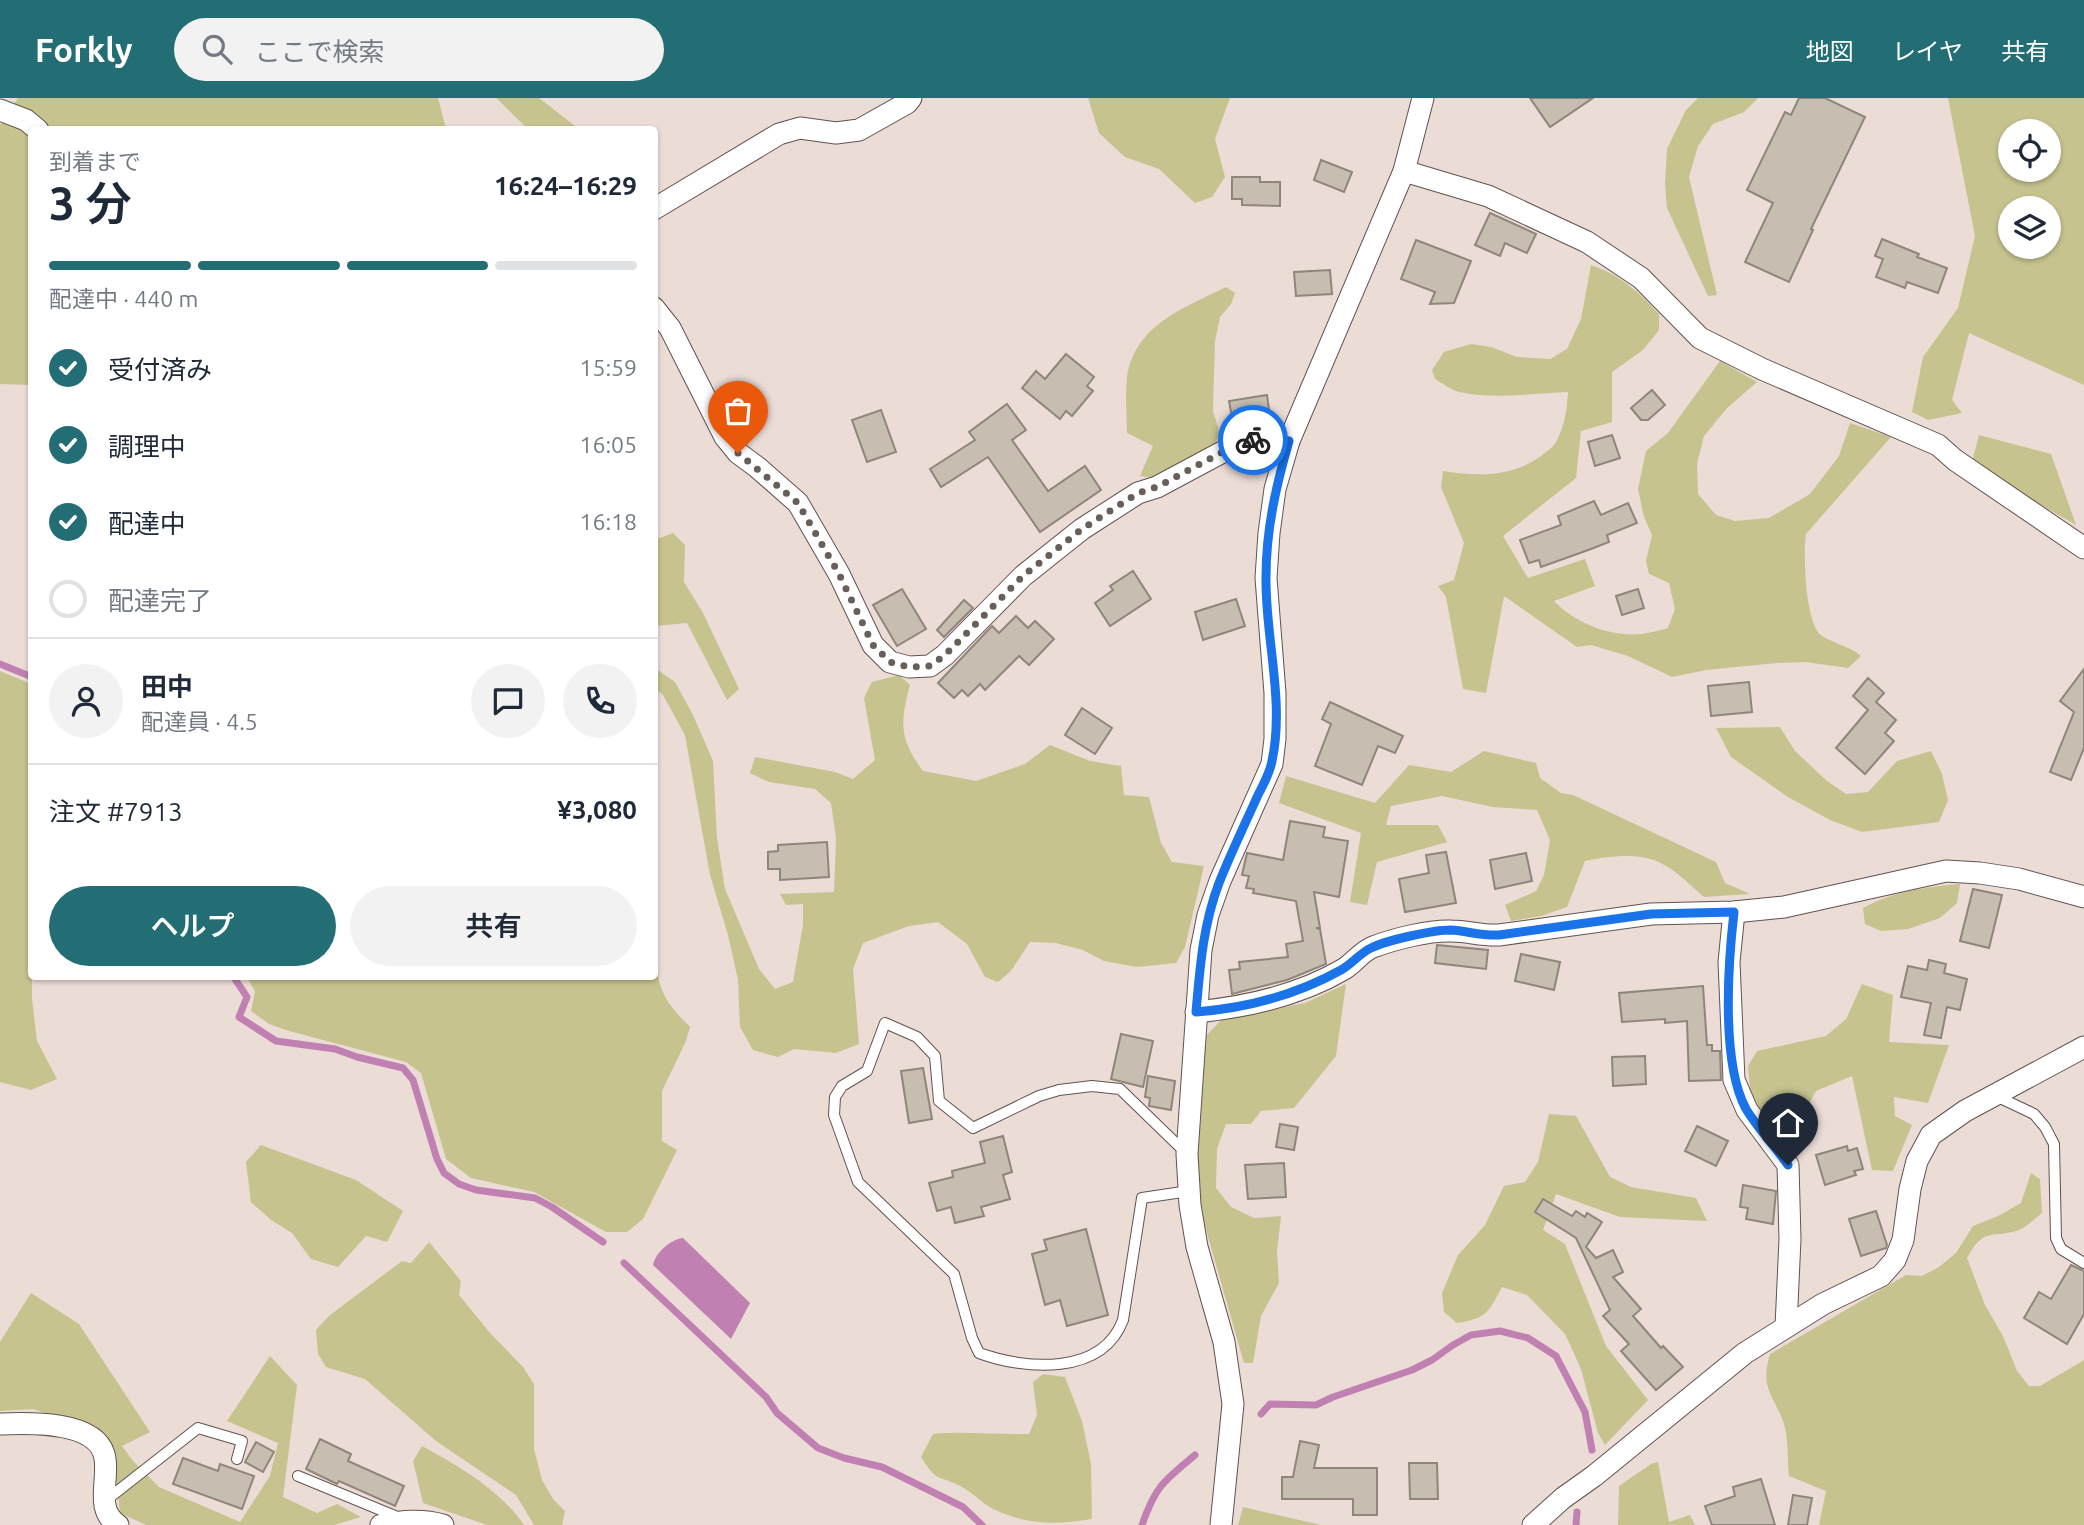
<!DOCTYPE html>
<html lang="ja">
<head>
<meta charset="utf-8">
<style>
  :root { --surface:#fff; --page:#f2f2f3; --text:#1f2937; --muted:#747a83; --line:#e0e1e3; --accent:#236e74 }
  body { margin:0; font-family:Ubuntu,"Noto Sans JP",sans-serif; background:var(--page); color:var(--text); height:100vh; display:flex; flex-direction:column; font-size:26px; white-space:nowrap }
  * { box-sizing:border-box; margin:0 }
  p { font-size:23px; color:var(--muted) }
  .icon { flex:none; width:38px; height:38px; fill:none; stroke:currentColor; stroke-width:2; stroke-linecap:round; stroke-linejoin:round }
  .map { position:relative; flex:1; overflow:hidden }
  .side { position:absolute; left:28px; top:28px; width:630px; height:854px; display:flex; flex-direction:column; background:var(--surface); border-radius:7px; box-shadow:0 2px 5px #0004 }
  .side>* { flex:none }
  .tools { position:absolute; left:1998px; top:21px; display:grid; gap:14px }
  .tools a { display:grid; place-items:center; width:63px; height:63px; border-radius:50%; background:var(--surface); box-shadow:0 2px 5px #0004; font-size:35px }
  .pin { position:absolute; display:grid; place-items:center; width:60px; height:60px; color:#fff; margin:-72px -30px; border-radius:50% 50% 50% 0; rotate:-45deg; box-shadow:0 0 7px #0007 }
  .pin .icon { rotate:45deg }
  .courier { position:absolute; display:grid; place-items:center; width:70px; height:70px; margin:-35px; border:5px solid #1a73e8; border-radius:50%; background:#fff; color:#222; box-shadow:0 2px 9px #0007 }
  .overview em { font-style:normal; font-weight:600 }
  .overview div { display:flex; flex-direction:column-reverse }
  .overview { display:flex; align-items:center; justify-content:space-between; height:119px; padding:0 21px }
  h1 { font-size:46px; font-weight:600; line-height:52px }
  .bar { display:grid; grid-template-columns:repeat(4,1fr); gap:10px 7px; align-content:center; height:84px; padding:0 21px }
  .bar i { height:9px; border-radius:5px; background:var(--line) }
  .bar .on { background:var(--accent) }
  .bar p { grid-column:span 4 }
  .line { display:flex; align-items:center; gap:18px; padding:0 21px; border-top:2px solid var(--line) }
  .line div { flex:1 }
  .round { display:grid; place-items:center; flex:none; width:74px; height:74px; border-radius:37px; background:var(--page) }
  ol { padding:0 21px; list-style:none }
  li { display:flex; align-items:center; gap:21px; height:77px }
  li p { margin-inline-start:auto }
  li .icon { padding:7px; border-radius:50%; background:var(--accent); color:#fff; stroke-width:4 }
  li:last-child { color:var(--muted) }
  li i { width:38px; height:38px; border:4px solid var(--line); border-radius:50% }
  .primary-button { display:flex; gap:14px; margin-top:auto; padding:14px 21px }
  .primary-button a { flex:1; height:80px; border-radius:42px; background:var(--accent); color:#fff; font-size:28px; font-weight:600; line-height:80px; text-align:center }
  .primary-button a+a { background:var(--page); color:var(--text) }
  header { display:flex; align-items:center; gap:42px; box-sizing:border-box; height:98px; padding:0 35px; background:var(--accent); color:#fff }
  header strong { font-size:33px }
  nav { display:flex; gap:38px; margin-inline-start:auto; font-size:24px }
  .search { width:490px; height:63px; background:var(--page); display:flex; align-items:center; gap:18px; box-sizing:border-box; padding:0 24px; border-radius:38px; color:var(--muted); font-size:26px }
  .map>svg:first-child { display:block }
  .green { fill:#c6c38f; fill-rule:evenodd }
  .water { fill:#c081b2 }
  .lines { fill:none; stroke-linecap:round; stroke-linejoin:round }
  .stream { stroke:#c081b2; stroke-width:7 }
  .building { fill:#c7bdb1; stroke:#8f867b; stroke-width:2 }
  .lane-casing { stroke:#61534f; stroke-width:12 }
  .street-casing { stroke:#61534f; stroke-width:23 }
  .lane { stroke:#fff; stroke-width:10 }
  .street { stroke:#fff; stroke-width:21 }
  .done { stroke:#685f5b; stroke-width:7; stroke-dasharray:0 12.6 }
  .route { stroke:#1a73e8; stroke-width:9 }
</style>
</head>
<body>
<header>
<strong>Forkly</strong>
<div class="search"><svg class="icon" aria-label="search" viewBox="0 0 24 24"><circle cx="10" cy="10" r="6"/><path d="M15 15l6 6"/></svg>ここで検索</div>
<nav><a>地図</a><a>レイヤ</a><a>共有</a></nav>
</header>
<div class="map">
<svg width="2084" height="1427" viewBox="0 0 2084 1427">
  <rect width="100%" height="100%" fill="#ecdcd6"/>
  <g class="green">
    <polygon points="18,0 438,0 446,31 266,32 252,28 241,32 32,32 31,287 0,286 0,27"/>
    <polygon points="496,0 539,0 579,31 528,31"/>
    <polygon points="1088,0 1230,0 1215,41 1225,79 1212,99 1195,105 1159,71 1125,59 1099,35"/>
    <polygon points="1698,0 1758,0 1744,14 1713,26 1698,48 1689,79 1717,197 1708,198 1667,110 1665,86 1667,51 1686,12"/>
    <path d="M1948,0H2084V287L1969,235L1952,302L1962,315L1928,322L1912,314L1923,259L1958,210L1975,138ZM2011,33H2049V72H2011ZM2011,110H2049V149H2011Z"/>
    <path d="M1591,167C1620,177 1639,194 1659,216V232L1643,252L1612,274V324L1581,333L1576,380L1503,438L1528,480L1585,461L1595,488L1554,503C1575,525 1610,539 1641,536C1650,535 1659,532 1668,530L1675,511L1669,485L1649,476L1646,463L1652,437L1644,419L1638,391L1646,353L1668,335L1720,263L1757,284L1727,310L1704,338L1697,366L1698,396L1716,417L1735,423L1769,420L1810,396L1839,358L1850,325L1891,339L1806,436C1803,455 1805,527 1822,538C1835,546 1849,548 1861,558L1848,570L1805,564L1777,565L1706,572L1672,579L1628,558L1591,547L1577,549L1504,498L1486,595L1463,591L1446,499L1438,488L1454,482L1464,445L1441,389L1443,373C1479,379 1517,379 1546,354C1551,350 1555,347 1557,342C1565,327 1567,311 1568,294C1533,295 1495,302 1459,294C1451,292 1442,285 1435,281L1432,272L1444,254L1471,246L1491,249L1517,259L1550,261L1567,251L1581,221Z"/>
    <path d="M1226,189L1235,195L1231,206L1220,219L1215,243L1213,313L1220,336L1212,350L1157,380L1140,378L1153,348L1127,335C1127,317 1125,298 1127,280C1134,227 1184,210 1226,189Z"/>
    <polygon points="1979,337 2051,356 2076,427 1971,367"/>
    <polygon points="673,435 685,447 684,484 703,515 739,591 727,602 687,525 655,528 655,442"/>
    <path d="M655,570L675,584L693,617L713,663L717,740L725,791L759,871L775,891L793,884L803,827V806L786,807L780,796L834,794L836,740L831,705L815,691L769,684L750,675L755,659L835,674L853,681L875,662L864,600L872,584L899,577L910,587C900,624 899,641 923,673L976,683L1025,666L1050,647L1090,663L1121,668L1124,697L1149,699L1161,745L1172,764L1204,768L1185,849L1176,865L1137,869L1104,863L1083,852L1056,845L1030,844L1011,873L998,884L985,879L967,846L938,824L909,828L863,845L853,871L859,946L836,955L794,951L778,959L753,952L740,929L738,882L728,837L710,777L685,637L663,597L655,590Z"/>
    <polygon points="0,573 31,586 32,901 37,943 57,981 31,992 0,984"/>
    <polygon points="1780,629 1795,653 1827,683 1846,696 1868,694 1897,663 1931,653 1942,676 1948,702 1939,724 1862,734 1830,722 1788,699 1731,659 1716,630"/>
    <path d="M1484,653L1536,665L1540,680L1561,695L1573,697L1716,764L1725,785L1750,796L1704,799C1692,789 1680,776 1666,768C1643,753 1610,758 1585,763L1567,809L1541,818L1511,823L1505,807L1536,793L1544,777L1550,742L1537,712L1493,709L1442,698L1391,708L1386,727H1438L1447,744L1377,764L1367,807L1350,804L1361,735L1279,705L1286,678L1375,705L1409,667L1451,674Z"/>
    <path d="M1960,786L1957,805L1940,820L1908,831L1881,833L1865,826L1863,810C1894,793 1926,789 1960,786Z"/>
    <path d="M655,838C657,882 656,896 690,929L686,943L662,993V1043L677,1052L643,1121L627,1134H606L534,1094L471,1080L446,1061L421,975L406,964L289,933L269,926L251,913L255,894L247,879L654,878Z"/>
    <polygon points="1346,886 1336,958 1294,1010 1261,1013 1251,1026 1226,1026 1217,1051 1216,1090 1231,1109 1254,1120 1281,1118 1277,1154 1279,1185 1261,1218 1253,1265 1244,1265 1199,1107 1198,1059 1206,938 1222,921 1305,905"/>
    <polygon points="1862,886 1893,897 1889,944 1949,947 1928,1005 1894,999 1895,1018 1912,1027 1893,1073 1872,1072 1852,978 1816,993 1804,1015 1800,1035 1784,1040 1751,1003 1748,968 1757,953 1826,938 1846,921"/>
    <path d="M1549,1016L1576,1018L1610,1079L1631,1089L1696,1100L1707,1123L1620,1119L1556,1096L1543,1132L1565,1146L1606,1248L1648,1302L1605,1347L1598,1335L1581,1271L1565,1236L1527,1197L1502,1189C1489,1214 1486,1221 1457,1225L1444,1214L1442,1195L1458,1157L1485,1127L1504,1088L1525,1084L1538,1064Z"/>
    <polygon points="261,1047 356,1082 403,1113 387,1144 366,1138 338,1169 311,1161 292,1135 271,1122 251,1104 246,1064"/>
    <path d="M2031,1075L2040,1081L2042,1115C2035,1120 2027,1129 2019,1132C1992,1141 1984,1128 1967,1160L1985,1207L2003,1238L2017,1273L2029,1288H2040L2084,1262V1427H1819L1826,1393L1789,1378C1787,1361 1789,1339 1783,1323C1772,1294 1760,1290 1770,1256L1906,1177L1922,1178L1939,1169L1956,1155L1973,1128L1998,1118L2021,1105Z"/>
    <polygon points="429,1144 461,1183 459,1197 491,1236 523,1269 534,1286 534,1351 542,1382 553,1401 565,1413 562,1427 534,1427 516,1397 436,1343 365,1281 326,1269 318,1256 316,1232 330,1217 402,1163 411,1165"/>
    <polygon points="31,1195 79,1226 150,1334 122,1348 134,1364 159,1389 240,1424 270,1378 278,1345 227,1323 270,1258 297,1287 283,1399 317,1415 337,1406 361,1419 334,1427 146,1427 120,1415 114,1360 84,1328 33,1311 0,1313 0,1244"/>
    <path d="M1043,1276L1065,1279L1082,1323L1091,1366L1092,1421C1054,1427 1027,1427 993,1411C982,1405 973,1395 962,1389C936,1375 939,1387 921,1359L933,1336C966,1333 997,1337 1029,1336L1037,1317L1033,1284Z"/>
    <path d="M422,1348C460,1369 499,1391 524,1427H487L423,1405L413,1363Z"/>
    <polygon points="1658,1364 1669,1424 1690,1417 1695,1427 1618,1427 1619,1388 1651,1366"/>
    <polygon points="1243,1409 1317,1426 1321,1427 1238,1427"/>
  </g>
  <path class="water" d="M683,1140L750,1205L731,1241L653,1167C655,1155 671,1141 683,1140Z"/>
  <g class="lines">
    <g class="stream">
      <polyline points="0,566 32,579"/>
      <polyline points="233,878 247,899 239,919 276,943 335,951 357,959 403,970 413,982 437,1061 444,1075 459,1086 476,1092 535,1100 552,1109 603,1144"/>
      <polyline points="624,1165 766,1299 777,1315 818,1350 844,1360 882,1369 963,1409 982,1427"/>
      <polyline points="1261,1316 1270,1306 1316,1307 1333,1299 1412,1272 1432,1262 1453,1247 1471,1237 1500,1233 1528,1240 1556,1258 1585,1314 1592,1352"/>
      <path d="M1142,1427C1156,1387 1164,1383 1195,1357"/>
      <polyline points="1576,1427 1577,1414"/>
    </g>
  </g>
  <g class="building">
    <polygon points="1530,0 1593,0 1550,29"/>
    <polygon points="1799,0 1825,0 1865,19 1811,131 1813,132 1789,184 1745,164 1773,105 1747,92 1785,14 1791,17"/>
    <polygon points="1321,62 1352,74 1344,94 1314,82"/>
    <polygon points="1232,79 1260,79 1260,84 1280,84 1280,108 1242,107 1242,101 1232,101"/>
    <polygon points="1490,115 1536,136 1527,155 1505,145 1500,158 1475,147"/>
    <polygon points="1882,141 1919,156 1917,159 1947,170 1938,195 1907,184 1905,190 1876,179 1883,161 1875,158"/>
    <polygon points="1416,142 1471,163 1454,205 1430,206 1435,194 1401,181"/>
    <polygon points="1330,172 1332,196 1296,198 1294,174"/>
    <polygon points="1066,256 1094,279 1087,288 1093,293 1072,318 1066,313 1060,321 1022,290 1036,273 1045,281"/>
    <polygon points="1652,292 1665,307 1648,322 1641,322 1631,310"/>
    <polygon points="1267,297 1270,319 1233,325 1229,303"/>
    <polygon points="1007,306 1026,332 1012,342 1048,393 1085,368 1101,392 1040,434 988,359 941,389 930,371 975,342 969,334"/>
    <polygon points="881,312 896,354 867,364 852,322"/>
    <polygon points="1612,337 1620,360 1595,368 1588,344"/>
    <polygon points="1594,403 1601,417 1628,405 1637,425 1607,437 1609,444 1591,451 1541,469 1539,462 1529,465 1520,442 1561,427 1558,418"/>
    <polygon points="1133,473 1151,501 1110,528 1095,505 1113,492 1110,488"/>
    <polygon points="902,491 926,531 897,548 873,507"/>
    <polygon points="1638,491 1644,510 1622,517 1616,498"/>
    <polygon points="1236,501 1245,528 1203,542 1195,514"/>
    <polygon points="964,502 973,510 944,539 937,532"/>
    <polygon points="1016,518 1028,530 1035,523 1054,541 1029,567 1019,558 985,592 980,586 968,598 962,592 954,600 938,585 992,528 999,535"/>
    <polygon points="2084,571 2084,650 2071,682 2050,674 2074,614 2060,603"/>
    <polygon points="1868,580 1884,595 1876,604 1896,622 1885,635 1894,643 1865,676 1836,650 1868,612 1853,598"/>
    <polygon points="1749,584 1752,614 1711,618 1708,588"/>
    <polygon points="1330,604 1403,638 1395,655 1378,648 1362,687 1315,668 1331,626 1322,621"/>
    <polygon points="1082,610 1112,630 1095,656 1065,637"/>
    <polygon points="1290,723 1325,729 1323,739 1348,743 1339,799 1314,794 1320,830 1316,830 1320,831 1326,866 1287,882 1232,896 1229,872 1240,871 1239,864 1288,859 1286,846 1303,843 1296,803 1253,795 1254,791 1246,790 1249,778 1242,777 1247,755 1283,762"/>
    <polygon points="827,744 829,779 780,782 780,771 768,771 768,754 778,753 778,747"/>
    <polygon points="1446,754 1456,805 1405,814 1399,781 1429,775 1426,757"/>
    <polygon points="1526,755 1532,783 1495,791 1490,762"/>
    <polygon points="1973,791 2002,797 1989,850 1960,843"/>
    <polygon points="1437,847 1488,852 1486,871 1435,865"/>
    <polygon points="1521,856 1560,864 1554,892 1515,883"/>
    <polygon points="1929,862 1946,866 1944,875 1967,881 1960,912 1947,909 1941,940 1924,937 1931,905 1901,899 1908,868 1927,872"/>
    <polygon points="1703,888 1707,947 1712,947 1712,953 1720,953 1721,982 1689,983 1687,923 1665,925 1665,921 1622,924 1619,895"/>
    <polygon points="1121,936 1153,943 1143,989 1111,981"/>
    <polygon points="1645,958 1646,986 1613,988 1612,959"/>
    <polygon points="923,970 932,1021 909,1025 901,973"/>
    <polygon points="1148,978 1175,983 1171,1012 1149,1008 1150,1000 1145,999"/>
    <polygon points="1280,1026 1298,1029 1294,1052 1276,1049"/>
    <polygon points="1697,1028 1728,1043 1716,1068 1685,1053"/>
    <polygon points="1003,1038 1012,1074 1003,1077 1010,1101 981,1109 984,1118 955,1125 951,1109 937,1113 929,1085 953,1079 952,1073 985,1065 980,1044"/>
    <polygon points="1847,1048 1848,1053 1857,1050 1863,1071 1854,1073 1856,1077 1825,1087 1816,1057"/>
    <polygon points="1284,1065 1286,1099 1248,1101 1245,1067"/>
    <polygon points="1743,1087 1776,1093 1773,1126 1746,1121 1748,1110 1740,1109"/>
    <polygon points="1543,1101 1572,1118 1576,1113 1585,1119 1587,1115 1602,1124 1586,1149 1596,1160 1613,1152 1623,1174 1613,1179 1641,1211 1633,1218 1661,1250 1663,1248 1683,1269 1656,1292 1621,1253 1629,1246 1603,1218 1610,1212 1576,1140 1535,1114"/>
    <polygon points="1876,1113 1887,1147 1886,1150 1861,1158 1849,1121"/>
    <polygon points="1086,1131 1108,1217 1067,1228 1060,1202 1045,1207 1032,1156 1047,1152 1044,1142"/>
    <polygon points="2071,1167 2084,1173 2084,1216 2067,1246 2024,1220 2039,1194 2051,1201"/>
    <polygon points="320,1341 351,1356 348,1363 404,1388 395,1408 339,1383 337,1386 306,1371"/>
    <polygon points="1300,1343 1319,1347 1314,1370 1377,1370 1377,1417 1353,1417 1353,1401 1282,1401 1282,1379 1293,1379"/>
    <polygon points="256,1344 274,1354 263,1374 245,1364"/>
    <polygon points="183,1360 218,1373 220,1366 254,1378 242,1411 173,1386"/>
    <polygon points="1409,1365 1437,1365 1438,1401 1410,1401"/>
    <polygon points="1761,1381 1775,1427 1712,1427 1705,1408 1735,1398 1733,1389"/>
    <polygon points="1793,1397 1812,1400 1807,1427 1788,1427"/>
  </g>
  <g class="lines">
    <g class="lane-casing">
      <g id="lane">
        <polyline points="1994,997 2034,1016 2045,1029 2054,1046 2056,1140 2061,1151 2084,1165"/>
        <path d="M1187,1056L1120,991L1092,988L1059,992L1039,998L973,1030L939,1003L935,958L917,939L885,925L867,973L842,988L835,999L834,1017L858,1084L954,1176L972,1240L979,1255C1025,1272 1102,1278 1123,1222L1142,1100L1189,1093"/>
        <polyline points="298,1378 400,1420"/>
        <polyline points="105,1403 198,1330 242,1343 237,1361"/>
      </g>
    </g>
    <g class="street-casing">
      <g id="street">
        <polyline points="0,12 26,22 38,32"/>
        <polyline points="1404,73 1488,98 1587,144 1641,180 1700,240 1762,271 1938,347 1955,362 2084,450"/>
        <polyline points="654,111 779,36 800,30 836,35 859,32 907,5 911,0"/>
        <polyline points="654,210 670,230 725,339 738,355 757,369 798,405 839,476 873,547 890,564 909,569 930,568 945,557 1023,478 1082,431 1138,395 1157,389 1243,343 1268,340 1289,343"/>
        <polyline points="1734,814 1729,864 1734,982 1747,1012 1788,1067 1790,1141 1786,1229"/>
        <path d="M1196,914C1247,909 1300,897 1344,871C1354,865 1362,853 1373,849C1394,841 1430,832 1451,833C1468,833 1482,838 1499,837L1651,816L1734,814L1784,809L1946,773L1980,775L2019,781L2084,799"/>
        <path d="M0,1326C27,1325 94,1322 104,1356C111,1379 93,1411 118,1427"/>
        <path d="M381,1427C402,1423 422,1421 443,1427"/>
        <polyline points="1221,1427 1233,1306 1224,1244 1197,1149 1190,1107 1187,1056 1201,852 1208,817 1220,783 1272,666 1275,641 1275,595 1266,480 1269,435 1275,391 1289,343 1404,73 1423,0"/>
        <polyline points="1533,1427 1563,1400 1594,1378 1745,1255 1823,1206 1881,1178 1895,1162 1903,1142 1910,1091 1917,1063 1931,1037 1965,1013 2084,949"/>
      </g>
    </g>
    <use href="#lane" class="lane"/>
    <use href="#street" class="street"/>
  </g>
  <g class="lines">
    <polyline class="done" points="738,355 798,405 839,476 873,547 890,564 909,569 930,568 945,557 1023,478 1082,431 1138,395 1157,389 1243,343 1253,342"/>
    <path class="route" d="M1253,342L1268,340L1289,343C1276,388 1266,432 1266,479C1265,539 1285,603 1272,663C1270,675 1263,687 1258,697C1245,726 1231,755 1219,785C1203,827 1200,869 1196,914C1247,910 1296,897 1341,872C1352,866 1360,855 1371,850C1387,842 1433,832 1451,832C1467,833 1482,838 1499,837L1651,816L1734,814C1728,866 1721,965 1746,1011C1758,1031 1775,1048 1788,1067"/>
  </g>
</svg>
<div class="tools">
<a><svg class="icon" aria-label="locate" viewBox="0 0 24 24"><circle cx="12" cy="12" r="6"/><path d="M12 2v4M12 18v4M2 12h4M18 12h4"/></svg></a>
<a><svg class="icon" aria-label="layers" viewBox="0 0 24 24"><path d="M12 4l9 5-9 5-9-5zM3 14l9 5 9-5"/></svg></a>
</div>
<div class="pin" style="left:738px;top:355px;background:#ea580c"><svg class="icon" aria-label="bag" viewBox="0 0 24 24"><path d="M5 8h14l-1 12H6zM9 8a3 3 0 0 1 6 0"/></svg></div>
<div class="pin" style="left:1788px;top:1067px;background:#1f2937"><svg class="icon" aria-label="home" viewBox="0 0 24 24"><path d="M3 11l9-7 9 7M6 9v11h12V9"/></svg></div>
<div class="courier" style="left:1253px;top:342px"><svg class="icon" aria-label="bike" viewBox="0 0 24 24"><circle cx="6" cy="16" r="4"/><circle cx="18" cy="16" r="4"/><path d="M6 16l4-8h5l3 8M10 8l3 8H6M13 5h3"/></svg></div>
<section class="side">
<div class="overview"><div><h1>3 分</h1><p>到着まで</p></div><em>16:24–16:29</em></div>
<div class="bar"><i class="on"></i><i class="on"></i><i class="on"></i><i></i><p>配達中 · 440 m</p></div>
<ol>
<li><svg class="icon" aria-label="check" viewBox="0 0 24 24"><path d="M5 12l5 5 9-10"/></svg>受付済み<p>15:59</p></li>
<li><svg class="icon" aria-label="check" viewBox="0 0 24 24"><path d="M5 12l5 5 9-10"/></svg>調理中<p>16:05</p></li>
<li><svg class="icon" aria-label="check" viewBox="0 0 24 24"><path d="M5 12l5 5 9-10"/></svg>配達中<p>16:18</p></li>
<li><i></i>配達完了</li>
</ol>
<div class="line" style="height:126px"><a class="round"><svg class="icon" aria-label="person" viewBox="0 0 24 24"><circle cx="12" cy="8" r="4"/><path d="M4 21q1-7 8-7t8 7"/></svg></a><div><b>田中</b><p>配達員 · 4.5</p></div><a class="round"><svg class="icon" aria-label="chat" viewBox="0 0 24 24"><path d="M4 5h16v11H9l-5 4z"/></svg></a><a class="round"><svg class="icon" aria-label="phone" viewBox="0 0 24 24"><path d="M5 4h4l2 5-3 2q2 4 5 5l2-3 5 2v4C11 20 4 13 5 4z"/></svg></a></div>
<div class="line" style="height:91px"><div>注文 #7913</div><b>¥3,080</b></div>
<div class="primary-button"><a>ヘルプ</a><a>共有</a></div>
</section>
</div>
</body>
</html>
